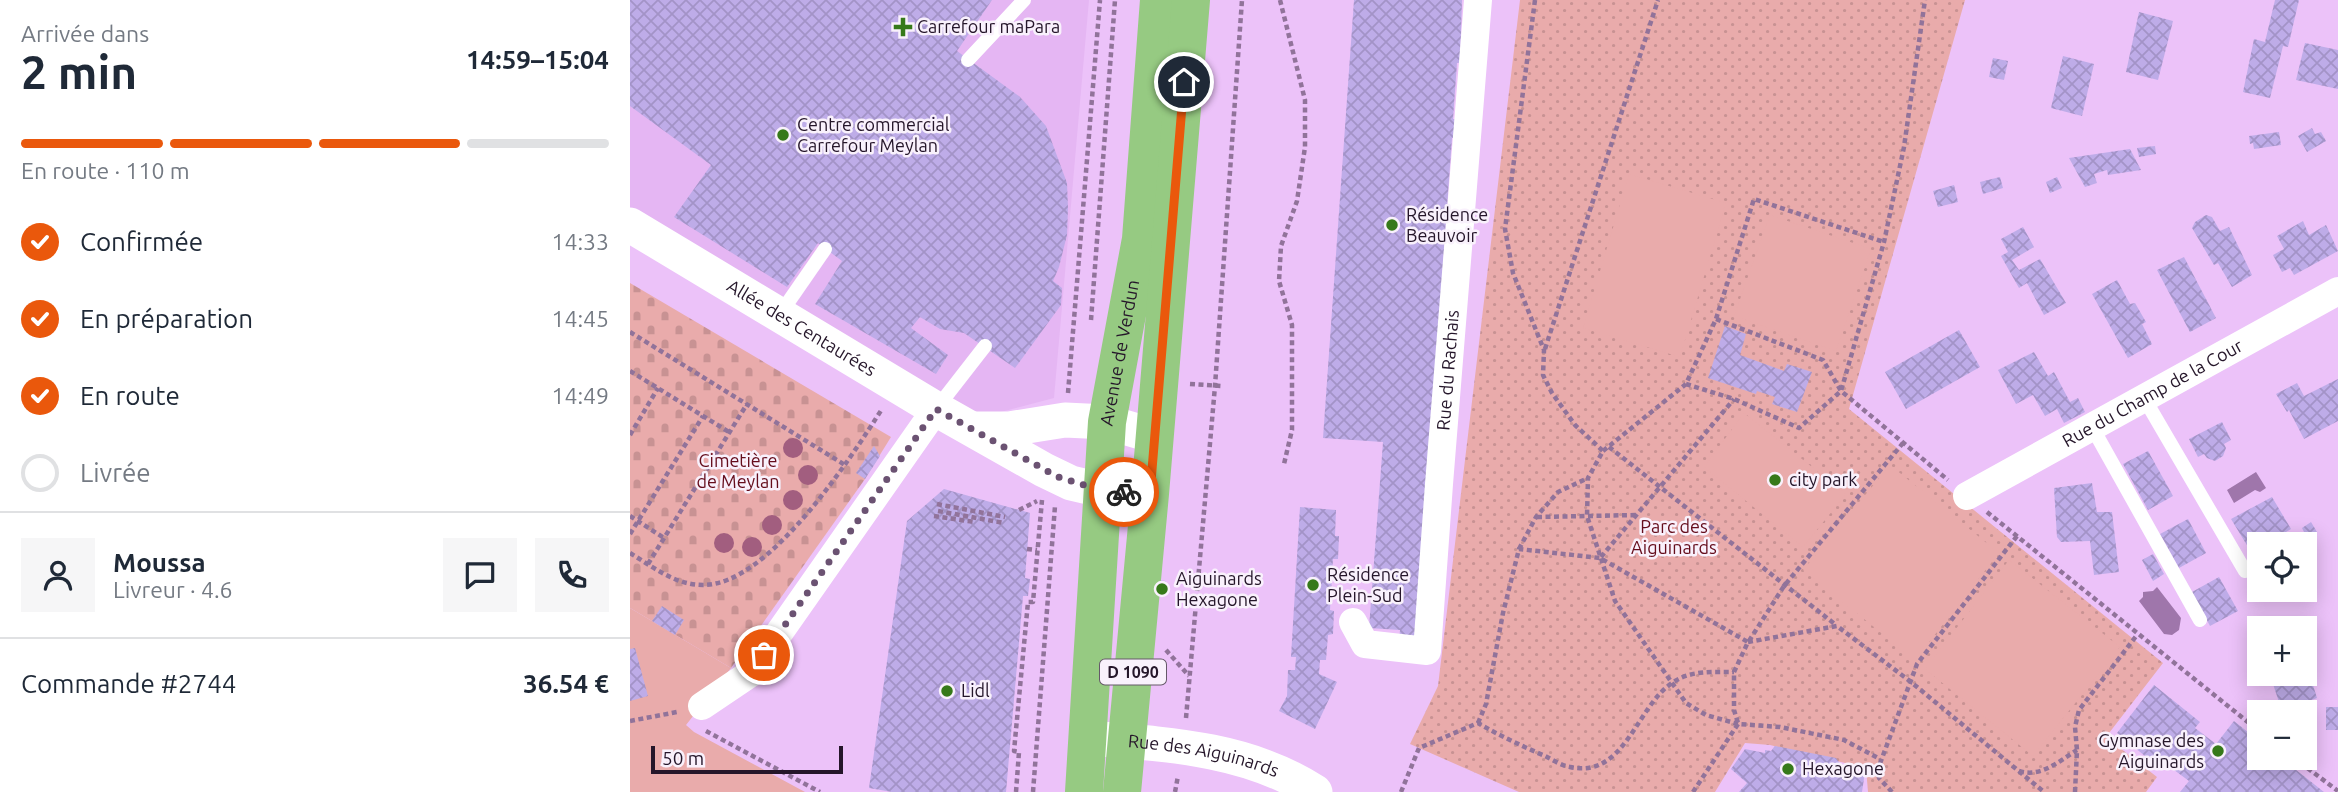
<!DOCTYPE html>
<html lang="fr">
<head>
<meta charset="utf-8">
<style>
  :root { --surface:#fff; --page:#f6f6f7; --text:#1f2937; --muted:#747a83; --line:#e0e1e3; --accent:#ea580c }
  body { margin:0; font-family:Ubuntu,sans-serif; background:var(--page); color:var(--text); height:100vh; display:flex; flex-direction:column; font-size:26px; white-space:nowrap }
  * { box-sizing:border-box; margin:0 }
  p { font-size:23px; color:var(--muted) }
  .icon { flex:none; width:38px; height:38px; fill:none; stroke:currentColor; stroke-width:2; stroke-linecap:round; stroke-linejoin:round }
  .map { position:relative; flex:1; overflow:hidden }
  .sheet { display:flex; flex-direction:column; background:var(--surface); width:630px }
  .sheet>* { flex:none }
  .controls { position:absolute; left:1617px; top:532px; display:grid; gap:14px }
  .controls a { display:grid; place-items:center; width:70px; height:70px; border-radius:0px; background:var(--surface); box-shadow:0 4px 18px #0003; font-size:35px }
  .scale { position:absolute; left:21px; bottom:18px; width:192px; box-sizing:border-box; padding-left:7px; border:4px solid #25162a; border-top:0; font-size:19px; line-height:24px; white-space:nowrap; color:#25162a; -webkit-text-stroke:5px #f9f1fc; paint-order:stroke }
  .pin { position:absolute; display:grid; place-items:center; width:60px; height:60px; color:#fff; margin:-30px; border:4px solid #fff; border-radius:50%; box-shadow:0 2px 7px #0007 }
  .courier { position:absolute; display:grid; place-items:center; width:70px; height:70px; margin:-35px; border:5px solid #ea580c; border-radius:50%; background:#fff; color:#222; box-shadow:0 2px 9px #0007 }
  .summary em { font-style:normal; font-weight:600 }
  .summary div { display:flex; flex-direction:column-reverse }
  .summary { display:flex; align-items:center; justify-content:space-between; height:119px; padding:0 21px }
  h1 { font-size:46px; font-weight:600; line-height:52px }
  .bar { display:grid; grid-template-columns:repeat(4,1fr); gap:10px 7px; align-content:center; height:84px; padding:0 21px }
  .bar i { height:9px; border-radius:5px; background:var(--line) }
  .bar .selected { background:var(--accent) }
  .bar p { grid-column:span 4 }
  .line { display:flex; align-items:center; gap:18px; padding:0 21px; border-top:2px solid var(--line) }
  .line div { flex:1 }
  .round { display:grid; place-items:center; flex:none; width:74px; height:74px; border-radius:0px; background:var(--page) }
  ol { padding:0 21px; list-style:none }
  li { display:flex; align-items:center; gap:21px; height:77px }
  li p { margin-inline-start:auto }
  li .icon { padding:7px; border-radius:50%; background:var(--accent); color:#fff; stroke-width:4 }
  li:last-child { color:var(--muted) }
  li i { width:38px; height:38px; border:4px solid var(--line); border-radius:50% }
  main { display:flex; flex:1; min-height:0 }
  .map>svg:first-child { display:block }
  .built { fill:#e5b6f3 }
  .cemetery { fill:url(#cemetery-stones) }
  .park { fill:url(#park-dots) }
  .garden { fill:#e9abab }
  .water { fill:#9f76ab }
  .building { fill:url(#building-cross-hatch) }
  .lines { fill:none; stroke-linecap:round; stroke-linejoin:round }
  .path { stroke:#91739a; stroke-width:4.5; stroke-dasharray:5 3.5; stroke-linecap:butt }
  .service { stroke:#fff; stroke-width:14 }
  .minor { stroke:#fff; stroke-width:28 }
  .tertiary { stroke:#fff; stroke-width:35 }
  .primary { stroke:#96ca82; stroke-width:38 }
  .tree { fill:#a25e7f }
  .done { stroke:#6b5272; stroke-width:7; stroke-dasharray:0 12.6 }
  .route { stroke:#ea580c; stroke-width:9 }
  .poi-dot { fill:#36791a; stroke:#f9f1fc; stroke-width:2.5 }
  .labels { text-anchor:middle; stroke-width:5; stroke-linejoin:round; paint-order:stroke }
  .shield { fill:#f9f1fc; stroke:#655869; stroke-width:2 }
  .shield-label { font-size:16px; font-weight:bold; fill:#25162a }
  .poi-label { font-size:18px; fill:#25162a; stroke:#f9f1fc; text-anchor:start }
  .street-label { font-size:18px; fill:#25162a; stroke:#f9f1fc }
  .park-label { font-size:18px; fill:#650d1c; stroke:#f9f1fc }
</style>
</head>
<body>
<main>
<section class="sheet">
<div class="summary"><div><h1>2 min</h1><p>Arrivée dans</p></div><em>14:59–15:04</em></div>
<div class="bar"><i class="selected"></i><i class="selected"></i><i class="selected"></i><i></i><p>En route · 110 m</p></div>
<ol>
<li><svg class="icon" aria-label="check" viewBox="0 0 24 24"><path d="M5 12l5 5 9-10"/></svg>Confirmée<p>14:33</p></li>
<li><svg class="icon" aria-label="check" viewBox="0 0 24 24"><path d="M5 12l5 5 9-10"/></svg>En préparation<p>14:45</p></li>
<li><svg class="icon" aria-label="check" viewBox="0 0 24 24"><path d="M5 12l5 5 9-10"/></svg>En route<p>14:49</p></li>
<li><i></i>Livrée</li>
</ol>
<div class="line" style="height:126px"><a class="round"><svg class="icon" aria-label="person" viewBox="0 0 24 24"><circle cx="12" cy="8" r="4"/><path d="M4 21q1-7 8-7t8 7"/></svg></a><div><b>Moussa</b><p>Livreur · 4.6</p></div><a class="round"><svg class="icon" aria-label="chat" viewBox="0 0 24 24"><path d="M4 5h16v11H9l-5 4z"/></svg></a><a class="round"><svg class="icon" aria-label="phone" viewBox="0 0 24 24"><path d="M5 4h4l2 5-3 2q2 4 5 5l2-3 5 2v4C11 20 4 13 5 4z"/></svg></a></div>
<div class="line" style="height:91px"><div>Commande #2744</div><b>36.54 €</b></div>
</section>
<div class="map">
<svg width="1708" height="792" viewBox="0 0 1708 792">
  <defs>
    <pattern id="cemetery-stones" width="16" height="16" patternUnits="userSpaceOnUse" patternTransform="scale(1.75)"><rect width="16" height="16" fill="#e9abab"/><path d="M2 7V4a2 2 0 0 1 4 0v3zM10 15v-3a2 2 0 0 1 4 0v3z" fill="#c89293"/></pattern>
    <pattern id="park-dots" width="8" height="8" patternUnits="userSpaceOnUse" patternTransform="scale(1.75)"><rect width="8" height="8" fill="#e9abab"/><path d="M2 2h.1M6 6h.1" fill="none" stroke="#c89293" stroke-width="1.8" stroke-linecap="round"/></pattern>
    <pattern id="building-cross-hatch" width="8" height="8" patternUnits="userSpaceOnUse" patternTransform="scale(1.75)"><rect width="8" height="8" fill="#beace8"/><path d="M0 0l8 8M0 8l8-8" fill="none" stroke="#a393c7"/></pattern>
  </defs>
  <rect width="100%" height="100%" fill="#ecc2f9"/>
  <polygon class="built" points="0,0 459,0 424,398 305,429 0,229"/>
  <polygon class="cemetery" points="0,283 261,437 235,479 101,668 0,608"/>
  <polygon class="park" points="890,0 1335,0 1219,409 1533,663 1476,737 1527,777 1516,792 1238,792 1236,768 1140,745 1115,743 1085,792 889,792 780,744 808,686"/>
  <g class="garden">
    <polygon points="999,174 1096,203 1050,357 953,328"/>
    <polygon points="1140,215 1241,249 1206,351 1104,316"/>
    <polygon points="1114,413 1216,494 1173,547 1074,467"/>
    <polygon points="1260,465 1369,553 1285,660 1173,570"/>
    <polygon points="1379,560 1490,647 1403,756 1295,669"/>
    <polygon points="0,608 101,668 56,725 64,732 175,792 0,792"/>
  </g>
  <g class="water">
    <polygon points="1626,472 1636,488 1630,492 1625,490 1604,503 1597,490"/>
    <polygon points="1527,587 1551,618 1549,630 1542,635 1534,634 1509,601 1513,597 1513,592 1523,591"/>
  </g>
  <g class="building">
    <polygon points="0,0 362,0 327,51 390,97 416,126 437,183 438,208 437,235 429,267 423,281 432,288 431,305 385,368 334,333 310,329 290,317 281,328 318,355 306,374 185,304 212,261 188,243 157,287 44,217 81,165 0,106"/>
    <polygon points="724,0 832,0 830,63 827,63 823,119 826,119 825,138 822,138 786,644 769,642 770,630 739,628 753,442 693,438"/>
    <polygon points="1645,0 1669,0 1658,47 1653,46 1640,98 1613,92 1624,39 1635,42"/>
    <polygon points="1509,12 1543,21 1528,80 1496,72"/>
    <polygon points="1675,43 1708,50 1708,89 1666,80"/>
    <polygon points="1433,56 1464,64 1452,116 1421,108"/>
    <polygon points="1363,58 1378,61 1374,80 1359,77"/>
    <polygon points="1682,128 1685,134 1691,132 1696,141 1677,152 1668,136"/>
    <polygon points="1649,132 1651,145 1624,149 1623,143 1620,144 1619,136"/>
    <polygon points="1525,146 1526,154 1509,157 1507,148"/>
    <polygon points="1500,149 1511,170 1478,175 1477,170 1464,174 1467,183 1455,187 1439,158"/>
    <polygon points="1370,177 1373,188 1353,194 1350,182"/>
    <polygon points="1427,177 1432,188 1420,193 1416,182"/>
    <polygon points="1324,185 1328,202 1308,207 1303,191"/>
    <polygon points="1576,215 1582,217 1590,231 1599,227 1622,275 1602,287 1588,263 1584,265 1562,228 1565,222"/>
    <polygon points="1673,221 1679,235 1696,225 1708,251 1664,275 1660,268 1652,272 1643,255 1654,249 1647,236"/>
    <polygon points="1393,227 1404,247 1382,260 1389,270 1410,259 1436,303 1414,315 1397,283 1389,288 1371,256 1378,252 1371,239"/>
    <polygon points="1554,257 1586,318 1560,332 1527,270"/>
    <polygon points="1487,280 1500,304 1505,303 1516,322 1512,324 1522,344 1498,358 1462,294"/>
    <polygon points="1095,326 1116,334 1110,355 1154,371 1157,364 1182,372 1167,412 1142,404 1145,397 1127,391 1126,394 1078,378"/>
    <polygon points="1329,330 1350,367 1276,409 1255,372"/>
    <polygon points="1404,352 1418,376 1424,372 1440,402 1448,398 1455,412 1434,423 1427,409 1415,416 1403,395 1386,404 1368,370"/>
    <polygon points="1708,379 1708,421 1674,439 1659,410 1657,412 1646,394 1667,383 1674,396"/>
    <polygon points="1592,422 1601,440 1594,444 1596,448 1593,456 1585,461 1577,458 1574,454 1568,457 1559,439"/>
    <polygon points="244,446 250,456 235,479 226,473"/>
    <polygon points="1518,451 1543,496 1518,510 1493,464"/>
    <polygon points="1462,483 1467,512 1482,512 1489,572 1464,575 1460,541 1431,542 1427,537 1424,488"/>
    <polygon points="314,489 400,513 395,578 400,579 398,596 393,596 376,792 262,792 239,788 277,521"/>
    <polygon points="1642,497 1661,529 1643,540 1645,544 1629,544 1629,565 1601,519"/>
    <polygon points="670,507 706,510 705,536 709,536 708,559 703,559 700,610 704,611 703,634 698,635 696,660 690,660 689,674 707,682 685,729 649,711 657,696 658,670 665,670 666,657 661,657"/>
    <polygon points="1558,519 1576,553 1549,568 1530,534"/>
    <polygon points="1681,522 1687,532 1677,538 1672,528"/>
    <polygon points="1523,554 1534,574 1523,581 1512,560"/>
    <polygon points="1589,577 1608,611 1580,626 1562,592"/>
    <polygon points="529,580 536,581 534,597 527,596"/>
    <polygon points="1675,586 1683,589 1678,600 1652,590 1675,590"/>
    <polygon points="32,606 54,620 45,635 22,621"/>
    <polygon points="5,648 18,696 0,701 0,649"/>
    <polygon points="1678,669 1687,698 1652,711 1642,681 1646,680 1647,674 1675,674 1675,670"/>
    <polygon points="1524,685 1570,722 1565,728 1586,744 1604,721 1629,741 1629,758 1651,758 1694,792 1550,792 1559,781 1536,764 1532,770 1487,733"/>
    <rect x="1696" y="707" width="12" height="23"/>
    <polygon points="1145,746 1206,758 1210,764 1215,766 1215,770 1235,772 1232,792 1109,792 1117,783 1101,769 1115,749 1135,753 1135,750 1141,751"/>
  </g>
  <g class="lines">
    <g class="path">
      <polyline points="650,0 675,100 675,147 667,201 651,246 649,281 662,325 662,430 654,464"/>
      <polyline points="905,0 875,229 883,273 914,350 913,375 922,393 945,425 973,451 958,478 957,516 985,601 1056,703 1076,715 1108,724"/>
      <polyline points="1086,319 1193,360 1211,391 1318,480"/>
      <polyline points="461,320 485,0"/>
      <polyline points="0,332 215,465"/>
      <polyline points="915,349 1028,0"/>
      <polyline points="0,371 99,432"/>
      <polyline points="560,384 592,386"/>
      <polyline points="1056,384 1104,399 1169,428 1211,391 1254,242 1274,147 1295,0"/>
      <polyline points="438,393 470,0"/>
      <polyline points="0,435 28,388"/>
      <polyline points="979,447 1206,625"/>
      <polyline points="973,451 1056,384 1086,319 1124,199 1254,242"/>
      <polyline points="307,504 375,517"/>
      <polyline points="389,510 407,501"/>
      <polyline points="308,511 374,523"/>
      <polyline points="1357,512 1629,731"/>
      <polyline points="0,516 34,538"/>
      <polyline points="304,516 345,522"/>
      <polyline points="907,517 1007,515"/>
      <polyline points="0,534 73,416"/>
      <polyline points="397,549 407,550"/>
      <polyline points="889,549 906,517 928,492 958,478"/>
      <path d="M0,553C23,567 45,585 73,585C139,585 220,459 252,409"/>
      <polyline points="971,557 1104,399"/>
      <polyline points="18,564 117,404"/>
      <polyline points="1119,641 1154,586 1273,443"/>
      <polyline points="1118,642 1207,626 1281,682 1414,792"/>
      <polyline points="536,650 559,676"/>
      <polyline points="556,718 585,386 612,0"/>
      <polyline points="0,721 47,712"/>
      <polyline points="848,723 856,704 873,613 889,549 970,558 1118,642 1104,672 1104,710 1108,723"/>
      <polyline points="76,731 190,792"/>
      <polyline points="1664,758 1708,791"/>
      <path d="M1389,771C1411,778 1429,761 1447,750"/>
      <polyline points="386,792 389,752 384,751 398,602 403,602 412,500"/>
      <polyline points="403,792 425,506"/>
      <polyline points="545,792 548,776"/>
      <path d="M771,792L789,748L848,723C870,736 892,746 915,756C923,760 932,766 940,767C995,779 1006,707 1042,683C1060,670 1083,672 1104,672"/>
      <polyline points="1063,792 1108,724 1150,727 1214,740 1250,759"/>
      <polyline points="1262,792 1249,778 1248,769 1287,664 1387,536"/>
      <polyline points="1445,792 1447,750 1445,727 1449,710 1507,635"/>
    </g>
    <g class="service">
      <polyline points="338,60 394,0"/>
      <polyline points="150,314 195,249"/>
      <polyline points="1514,398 1615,571"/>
      <polyline points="306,409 355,346"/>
      <polyline points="1462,427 1570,620"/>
    </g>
    <g class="minor">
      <path id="s1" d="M1337,496L1708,291"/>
      <path id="s2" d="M723,622L735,644L797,651L809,484L848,0"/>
      <polyline points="72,706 121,673 306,409"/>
    </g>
    <g class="tertiary">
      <path id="s3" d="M0,225L306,409L414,470L441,483L471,490L520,494"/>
      <polyline points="344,429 379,429 435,420 477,422 524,436"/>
      <path id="s4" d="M458,738C535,744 618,748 685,792"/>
    </g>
    <g class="primary">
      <path id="s5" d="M454,792L477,422L511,239L529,0"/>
      <polyline points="492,792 520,494 561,0"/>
    </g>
  </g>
  <g class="tree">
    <circle cx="163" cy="448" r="10"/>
    <circle cx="178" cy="475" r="10"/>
    <circle cx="163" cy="500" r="10"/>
    <circle cx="142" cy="525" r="10"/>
    <circle cx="94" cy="543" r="10"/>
    <circle cx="122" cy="547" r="10"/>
  </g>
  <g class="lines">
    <polyline class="done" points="134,655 306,409 428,477 471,490 494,492"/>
    <polyline class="route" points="494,492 520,494 554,82"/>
  </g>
  <g class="poi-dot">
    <path d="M269.5 16.5h7v7h7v7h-7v7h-7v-7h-7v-7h7z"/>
    <circle cx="153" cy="135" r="7"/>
    <circle cx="762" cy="225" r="7"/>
    <circle cx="1145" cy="480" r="7"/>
    <circle cx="683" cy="585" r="7"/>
    <circle cx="532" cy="589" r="7"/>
    <circle cx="317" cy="691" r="7"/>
    <circle cx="1588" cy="751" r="7"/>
    <circle cx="1158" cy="769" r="7"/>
  </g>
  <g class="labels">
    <rect class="shield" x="470" y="659.5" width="66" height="25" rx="5"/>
    <g class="shield-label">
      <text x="503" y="678">D 1090</text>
    </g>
    <g class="poi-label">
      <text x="287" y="33">Carrefour maPara</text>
      <text x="167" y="131">Centre commercial<tspan x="167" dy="21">Carrefour Meylan</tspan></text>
      <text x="776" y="221">Résidence<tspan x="776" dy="21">Beauvoir</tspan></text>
      <text x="1159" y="486">city park</text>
      <text x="697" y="581">Résidence<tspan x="697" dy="21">Plein-Sud</tspan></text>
      <text x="546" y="585">Aiguinards<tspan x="546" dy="21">Hexagone</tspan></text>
      <text x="331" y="697">Lidl</text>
      <text x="1574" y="747" text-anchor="end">Gymnase des<tspan x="1574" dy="21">Aiguinards</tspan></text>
      <text x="1172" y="775">Hexagone</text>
    </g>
    <g class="street-label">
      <text dy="6" stroke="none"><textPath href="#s3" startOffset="200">Allée des Centaurées</textPath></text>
      <text dy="6" stroke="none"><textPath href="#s5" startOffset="441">Avenue de Verdun</textPath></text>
      <text dy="6" stroke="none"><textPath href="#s2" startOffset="369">Rue du Rachais</textPath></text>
      <text dy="6" stroke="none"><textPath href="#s1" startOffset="212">Rue du Champ de la Cour</textPath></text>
      <text dy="6" stroke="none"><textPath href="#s4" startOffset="117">Rue des Aiguinards</textPath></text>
    </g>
    <g class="park-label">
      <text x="108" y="467">Cimetière<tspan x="108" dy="21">de Meylan</tspan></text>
      <text x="1044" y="533">Parc des<tspan x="1044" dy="21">Aiguinards</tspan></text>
    </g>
  </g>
</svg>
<div class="controls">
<a><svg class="icon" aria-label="locate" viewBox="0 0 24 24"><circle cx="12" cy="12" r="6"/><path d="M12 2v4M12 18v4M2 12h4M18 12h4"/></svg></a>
<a>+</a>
<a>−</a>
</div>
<div class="scale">50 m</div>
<div class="pin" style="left:134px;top:655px;background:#ea580c"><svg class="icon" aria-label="bag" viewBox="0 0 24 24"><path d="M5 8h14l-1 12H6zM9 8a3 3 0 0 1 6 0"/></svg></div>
<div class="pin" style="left:554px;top:82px;background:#1f2937"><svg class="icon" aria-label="home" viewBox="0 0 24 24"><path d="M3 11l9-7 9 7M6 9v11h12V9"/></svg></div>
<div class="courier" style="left:494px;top:492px"><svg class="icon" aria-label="bike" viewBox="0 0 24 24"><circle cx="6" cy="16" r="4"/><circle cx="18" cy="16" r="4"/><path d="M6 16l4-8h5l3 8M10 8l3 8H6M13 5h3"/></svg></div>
</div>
</main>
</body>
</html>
